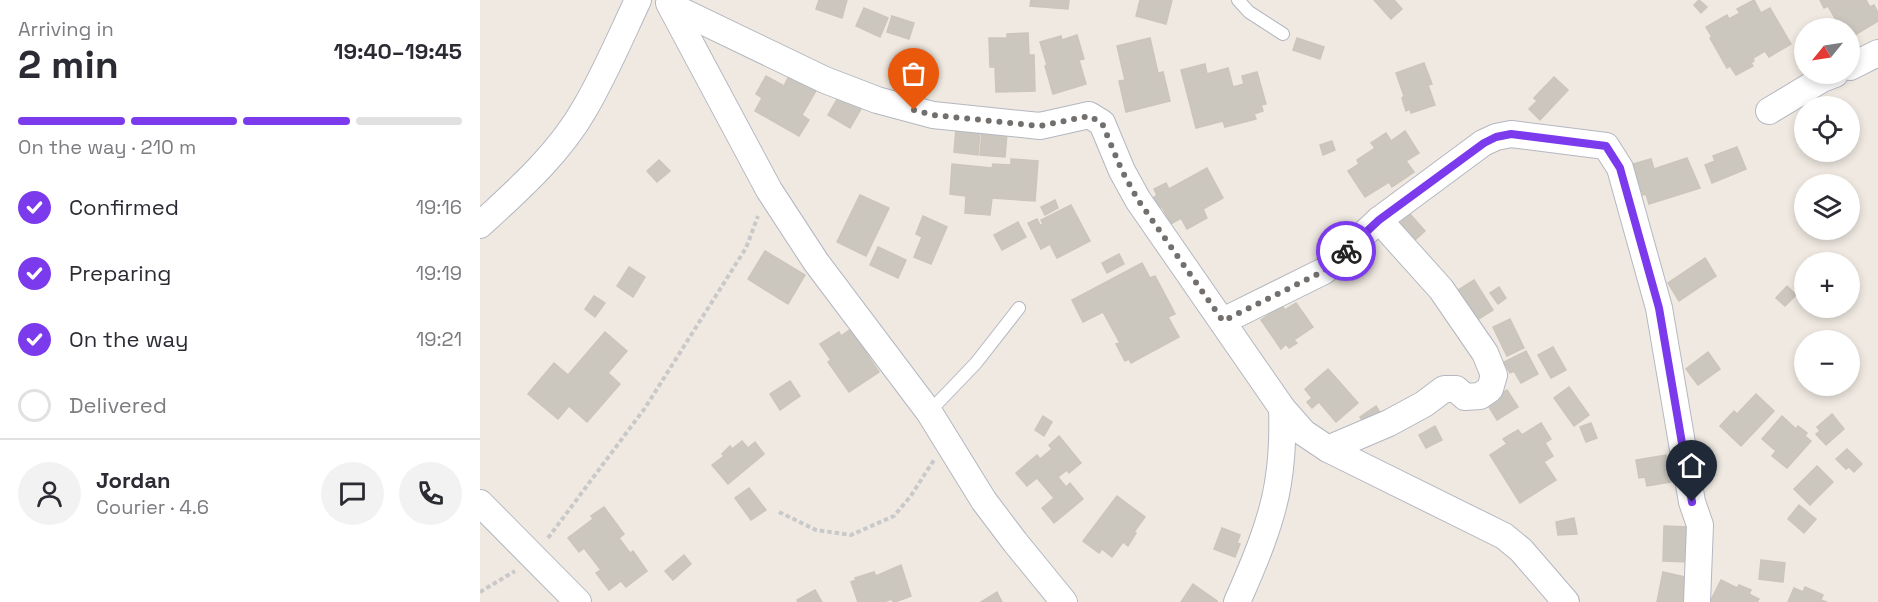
<!DOCTYPE html>
<html lang="en">
<head>
<meta charset="utf-8">
<style>
  :root { --surface:#fff; --page:#f2f2f3; --text:#2b2b33; --muted:#7c7c81; --line:#e1e1e2; --accent:#7c3aed }
  body { margin:0; font-family:"Space Grotesk",sans-serif; background:var(--page); color:var(--text); height:100vh; display:flex; flex-direction:column; font-size:22px; white-space:nowrap }
  * { box-sizing:border-box; margin:0 }
  p { font-size:20px; color:var(--muted) }
  .icon { flex:none; width:33px; height:33px; fill:none; stroke:currentColor; stroke-width:2; stroke-linecap:round; stroke-linejoin:round }
  .map { position:relative; flex:1; overflow:hidden }
  .side { display:flex; flex-direction:column; background:var(--surface); width:480px }
  .side>* { flex:none }
  .needle { width:39px; rotate:240deg }
  .controls { position:absolute; left:1314px; top:18px; display:grid; gap:12px }
  .controls a { display:grid; place-items:center; width:66px; height:66px; border-radius:50%; background:var(--surface); box-shadow:0 3px 9px #0003; font-size:30px }
  .pin { position:absolute; display:grid; place-items:center; width:51px; height:51px; color:#fff; margin:-62px -26px; border-radius:50% 50% 50% 0; rotate:-45deg; box-shadow:0 0 6px #0007 }
  .pin .icon { rotate:45deg }
  .courier { position:absolute; display:grid; place-items:center; width:60px; height:60px; margin:-30px; border:4px solid #7c3aed; border-radius:50%; background:#fff; color:#222; box-shadow:0 2px 8px #0007 }
  .overview em { font-style:normal; font-weight:700 }
  .overview div { display:flex; flex-direction:column-reverse }
  .overview { display:flex; align-items:center; justify-content:space-between; height:102px; padding:0 18px }
  h1 { font-size:39px; font-weight:700; line-height:45px }
  .bar { display:grid; grid-template-columns:repeat(4,1fr); gap:9px 6px; align-content:center; height:72px; padding:0 18px }
  .bar i { height:8px; border-radius:4px; background:var(--line) }
  .bar .current { background:var(--accent) }
  .bar p { grid-column:span 4 }
  .line { display:flex; align-items:center; gap:15px; padding:0 18px; border-top:2px solid var(--line) }
  .line div { flex:1 }
  .round { display:grid; place-items:center; flex:none; width:63px; height:63px; border-radius:32px; background:var(--page) }
  ol { padding:0 18px; list-style:none }
  li { display:flex; align-items:center; gap:18px; height:66px }
  li p { margin-inline-start:auto }
  li .icon { padding:6px; border-radius:50%; background:var(--accent); color:#fff; stroke-width:4 }
  li:last-child { color:var(--muted) }
  li i { width:33px; height:33px; border:3px solid var(--line); border-radius:50% }
  main { display:flex; flex:1; min-height:0 }
  .map>svg:first-child { display:block }
  .building { fill:#cbc7bf; stroke:#cbc5ba; stroke-width:1.5 }
  .lines { fill:none; stroke-linecap:round; stroke-linejoin:round }
  .lane-casing { stroke:#b4b7c1; stroke-width:14 }
  .street-casing { stroke:#b4b7c1; stroke-width:28 }
  .path { stroke:#c9c9c9; stroke-width:4; stroke-dasharray:4.5 3; stroke-linecap:butt }
  .lane { stroke:#fff; stroke-width:12 }
  .street { stroke:#fff; stroke-width:26 }
  .done { stroke:#726f6d; stroke-width:6; stroke-dasharray:0 10.8 }
  .route { stroke:#7c3aed; stroke-width:8 }
</style>
</head>
<body>
<main>
<section class="side">
<div class="overview"><div><h1>2 min</h1><p>Arriving in</p></div><em>19:40–19:45</em></div>
<div class="bar"><i class="current"></i><i class="current"></i><i class="current"></i><i></i><p>On the way · 210 m</p></div>
<ol>
<li><svg class="icon" aria-label="check" viewBox="0 0 24 24"><path d="M5 12l5 5 9-10"/></svg>Confirmed<p>19:16</p></li>
<li><svg class="icon" aria-label="check" viewBox="0 0 24 24"><path d="M5 12l5 5 9-10"/></svg>Preparing<p>19:19</p></li>
<li><svg class="icon" aria-label="check" viewBox="0 0 24 24"><path d="M5 12l5 5 9-10"/></svg>On the way<p>19:21</p></li>
<li><i></i>Delivered</li>
</ol>
<div class="line" style="height:108px"><a class="round"><svg class="icon" aria-label="person" viewBox="0 0 24 24"><circle cx="12" cy="8" r="4"/><path d="M4 21q1-7 8-7t8 7"/></svg></a><div><b>Jordan</b><p>Courier · 4.6</p></div><a class="round"><svg class="icon" aria-label="chat" viewBox="0 0 24 24"><path d="M4 5h16v11H9l-5 4z"/></svg></a><a class="round"><svg class="icon" aria-label="phone" viewBox="0 0 24 24"><path d="M5 4h4l2 5-3 2q2 4 5 5l2-3 5 2v4C11 20 4 13 5 4z"/></svg></a></div>
</section>
<div class="map">
<svg width="1398" height="602" viewBox="0 0 1398 602">
  <rect width="100%" height="100%" fill="#efe9e1"/>
  <g class="building">
    <polygon points="339,0 367,0 362,18 336,9"/>
    <polygon points="551,0 589,0 588,9 550,6"/>
    <polygon points="660,0 692,0 686,24 656,16"/>
    <polygon points="894,0 914,0 922,9 911,19"/>
    <polygon points="1219,0 1227,7 1221,13 1214,5"/>
    <polygon points="1274,0 1281,13 1290,8 1311,44 1289,57 1285,51 1273,58 1274,61 1271,63 1273,66 1256,75 1250,66 1247,68 1230,38 1232,37 1226,27 1247,15 1249,19 1260,13 1257,9"/>
    <polygon points="1340,0 1386,0 1390,7 1394,5 1398,13 1398,21 1370,38 1370,28 1356,28 1359,25 1348,6 1344,8"/>
    <polygon points="384,8 408,18 400,37 376,26"/>
    <polygon points="412,16 434,23 429,39 407,32"/>
    <polygon points="548,33 549,55 554,55 555,91 516,92 515,67 510,67 509,38 527,38 527,34"/>
    <polygon points="597,35 604,59 599,60 606,84 573,94 565,66 567,65 560,42 581,36 582,40"/>
    <polygon points="670,38 678,73 683,72 690,101 646,112 639,81 645,80 637,46"/>
    <polygon points="817,38 844,47 840,59 813,50"/>
    <polygon points="944,63 952,84 948,85 955,105 931,113 930,109 926,111 922,98 924,96 916,73"/>
    <polygon points="725,64 727,74 748,68 753,87 764,84 762,76 777,72 786,104 781,105 783,111 774,114 776,119 745,127 743,121 716,128 701,70"/>
    <polygon points="310,74 337,89 322,115 329,120 319,136 275,111 282,98 276,94 286,76 304,86"/>
    <polygon points="1074,77 1088,90 1060,120 1049,109 1057,101 1054,98"/>
    <polygon points="363,89 385,102 370,128 348,115"/>
    <polygon points="476,128 500,131 498,155 474,152"/>
    <polygon points="502,131 527,133 525,157 500,155"/>
    <polygon points="925,131 939,153 926,161 934,172 912,187 909,182 885,197 868,171 879,164 877,160 895,148 891,143 906,133 911,141"/>
    <polygon points="1370,131 1376,142 1370,146"/>
    <polygon points="852,141 855,150 843,155 840,145"/>
    <polygon points="1257,147 1266,169 1232,183 1225,165 1235,161 1233,156"/>
    <polygon points="1207,158 1220,188 1169,204 1166,194 1163,195 1153,164 1171,159 1174,169"/>
    <polygon points="531,159 558,161 555,201 512,198 510,215 485,213 486,196 470,194 472,164 512,168 513,164 531,165"/>
    <polygon points="179,160 190,171 177,182 167,171"/>
    <polygon points="727,168 743,198 723,209 727,218 707,229 701,218 691,224 682,207 678,209 673,198 677,195 674,189 686,183 689,189"/>
    <polygon points="380,195 409,208 386,256 357,242"/>
    <polygon points="575,200 578,208 565,215 561,207"/>
    <polygon points="591,205 610,241 577,258 570,244 561,249 548,223 557,219 560,225 563,224 561,220"/>
    <polygon points="930,214 945,231 935,240 920,223"/>
    <polygon points="443,216 467,227 451,264 434,257 442,237 436,234"/>
    <polygon points="538,222 546,237 522,250 514,235"/>
    <polygon points="398,247 426,260 418,278 390,265"/>
    <polygon points="285,251 325,275 308,304 268,279"/>
    <polygon points="639,254 644,264 627,273 622,263"/>
    <polygon points="1225,258 1236,276 1199,301 1188,283"/>
    <polygon points="662,263 670,278 675,276 695,314 688,317 699,337 651,363 649,359 645,361 636,344 640,343 623,312 603,322 592,300"/>
    <polygon points="149,267 165,277 153,297 137,286"/>
    <polygon points="994,280 1013,310 994,322 975,292"/>
    <polygon points="1307,286 1316,295 1305,306 1296,298"/>
    <polygon points="1019,287 1026,298 1018,304 1010,293"/>
    <polygon points="114,296 125,303 115,317 105,309"/>
    <polygon points="816,303 833,327 814,340 817,343 809,348 806,344 801,349 781,320 802,306 805,310"/>
    <polygon points="1030,319 1044,348 1027,356 1013,327"/>
    <polygon points="375,326 391,350 386,353 399,372 369,392 348,362 351,360 340,344 359,332 361,336"/>
    <polygon points="125,332 147,351 128,373 140,384 107,422 89,406 78,419 48,394 74,363 88,375"/>
    <polygon points="1073,347 1086,370 1071,378 1058,355"/>
    <polygon points="1046,351 1058,374 1041,383 1034,371 1030,373 1024,362"/>
    <polygon points="1228,352 1240,369 1218,385 1206,369"/>
    <polygon points="848,369 878,403 856,422 839,402 832,408 827,402 832,398 825,389"/>
    <polygon points="310,381 320,396 300,410 290,394"/>
    <polygon points="1089,387 1109,415 1094,426 1074,398"/>
    <polygon points="1027,390 1038,407 1017,420 1006,402"/>
    <polygon points="1276,394 1294,411 1261,446 1240,426 1254,411 1257,414"/>
    <polygon points="896,406 902,416 886,427 880,417"/>
    <polygon points="1352,414 1364,429 1346,445 1336,434 1340,431 1337,427"/>
    <polygon points="563,416 572,422 564,436 555,430"/>
    <polygon points="1302,416 1316,429 1318,426 1327,433 1325,436 1331,441 1307,468 1292,456 1296,451 1282,439"/>
    <polygon points="1061,423 1071,439 1065,443 1073,456 1064,462 1076,480 1040,503 1010,455 1027,444 1023,439 1038,430 1042,435"/>
    <polygon points="1111,423 1117,438 1106,442 1100,427"/>
    <polygon points="955,426 962,440 946,448 939,435"/>
    <polygon points="579,436 601,463 589,473 587,470 578,477 586,487 590,483 603,499 574,523 562,508 574,498 557,478 547,486 536,473 557,455 560,459 572,449 569,445"/>
    <polygon points="262,441 268,448 275,442 284,454 248,484 232,465 244,456 242,454 250,446 252,449"/>
    <polygon points="1367,449 1382,464 1374,472 1369,467 1366,469 1356,459"/>
    <polygon points="1186,455 1191,482 1167,486 1165,477 1159,478 1156,460"/>
    <polygon points="1337,466 1353,482 1330,505 1314,489"/>
    <polygon points="269,488 286,510 271,520 255,498"/>
    <polygon points="637,496 665,517 654,532 656,533 648,546 643,542 632,557 622,549 619,553 603,541"/>
    <polygon points="1319,505 1336,519 1324,533 1308,519"/>
    <polygon points="124,507 144,534 139,538 150,553 153,551 167,571 146,587 141,581 129,590 116,573 121,570 104,548 99,552 88,538 113,519 111,516"/>
    <polygon points="1094,518 1097,534 1078,535 1076,522"/>
    <polygon points="1184,526 1211,527 1210,562 1183,561"/>
    <polygon points="742,528 760,535 757,543 760,544 755,557 734,549"/>
    <polygon points="204,555 211,564 193,580 185,571"/>
    <polygon points="1281,560 1305,563 1303,582 1279,579"/>
    <polygon points="421,565 431,596 415,602 413,602 412,599 404,602 378,602 371,582 376,580 375,578 394,572 396,576"/>
    <polygon points="1183,572 1214,579 1209,602 1177,602"/>
    <polygon points="1241,580 1257,588 1259,585 1271,590 1269,594 1279,599 1277,602 1230,602"/>
    <polygon points="713,584 737,601 737,602 701,602"/>
    <polygon points="1325,587 1343,595 1341,600 1347,602 1308,602 1314,588 1323,592"/>
    <polygon points="335,590 342,602 318,602 317,600"/>
    <polygon points="517,592 522,602 501,602"/>
  </g>
  <g class="lines">
    <g class="lane-casing">
      <g id="lane">
        <polyline points="758,0 769,12 803,34"/>
        <polyline points="449,412 496,363 539,308"/>
      </g>
    </g>
    <g class="street-casing">
      <g id="street">
        <polyline points="189,3 289,190 336,262 449,412 504,501 535,542 584,602"/>
        <polyline points="191,6 345,80 397,100 453,115 560,126 609,115 622,123 642,171 658,200 802,408 824,433 848,449 1024,536 1041,550 1086,602"/>
        <polyline points="1370,67 1398,53"/>
        <polyline points="1289,111 1342,79 1355,74"/>
        <path d="M0,225C38,190 79,154 105,108C125,74 141,36 158,0"/>
        <polyline points="743,321 844,271 899,220 1003,143 1016,137 1031,134 1126,146 1140,168 1179,308 1212,502 1220,525 1217,602"/>
        <polyline points="848,449 909,423 944,404 964,389 976,389 985,397 1000,396 1010,389 1014,375 1005,353 961,289 899,220"/>
        <polyline points="0,503 98,602"/>
        <path d="M757,602C773,566 792,522 798,483C802,458 803,433 802,408"/>
      </g>
    </g>
    <g class="path">
      <polyline points="299,512 336,530 371,535 414,516 430,497 454,460"/>
      <polyline points="68,538 165,408 266,248 278,216"/>
      <polyline points="0,592 35,571"/>
    </g>
    <use href="#lane" class="lane"/>
    <use href="#street" class="street"/>
  </g>
  <g class="lines">
    <polyline class="done" points="434,110 453,115 560,126 609,116 622,123 642,171 658,200 743,321 844,271 866,251"/>
    <polyline class="route" points="866,251 899,220 1004,143 1016,137 1031,134 1126,146 1140,168 1179,308 1212,502"/>
  </g>
</svg>
<div class="controls">
<a><svg class="needle" viewBox="-14 -14 28 28"><path d="M0-13l5 13h-10z" fill="#e53935"/><path d="M0 13l5-13h-10z" fill="#7c7c81"/></svg></a>
<a><svg class="icon" aria-label="locate" viewBox="0 0 24 24"><circle cx="12" cy="12" r="6"/><path d="M12 2v4M12 18v4M2 12h4M18 12h4"/></svg></a>
<a><svg class="icon" aria-label="layers" viewBox="0 0 24 24"><path d="M12 4l9 5-9 5-9-5zM3 14l9 5 9-5"/></svg></a>
<a>+</a>
<a>−</a>
</div>
<div class="pin" style="left:434px;top:110px;background:#ea580c"><svg class="icon" aria-label="bag" viewBox="0 0 24 24"><path d="M5 8h14l-1 12H6zM9 8a3 3 0 0 1 6 0"/></svg></div>
<div class="pin" style="left:1212px;top:502px;background:#1f2937"><svg class="icon" aria-label="home" viewBox="0 0 24 24"><path d="M3 11l9-7 9 7M6 9v11h12V9"/></svg></div>
<div class="courier" style="left:866px;top:251px"><svg class="icon" aria-label="bike" viewBox="0 0 24 24"><circle cx="6" cy="16" r="4"/><circle cx="18" cy="16" r="4"/><path d="M6 16l4-8h5l3 8M10 8l3 8H6M13 5h3"/></svg></div>
</div>
</main>
</body>
</html>
